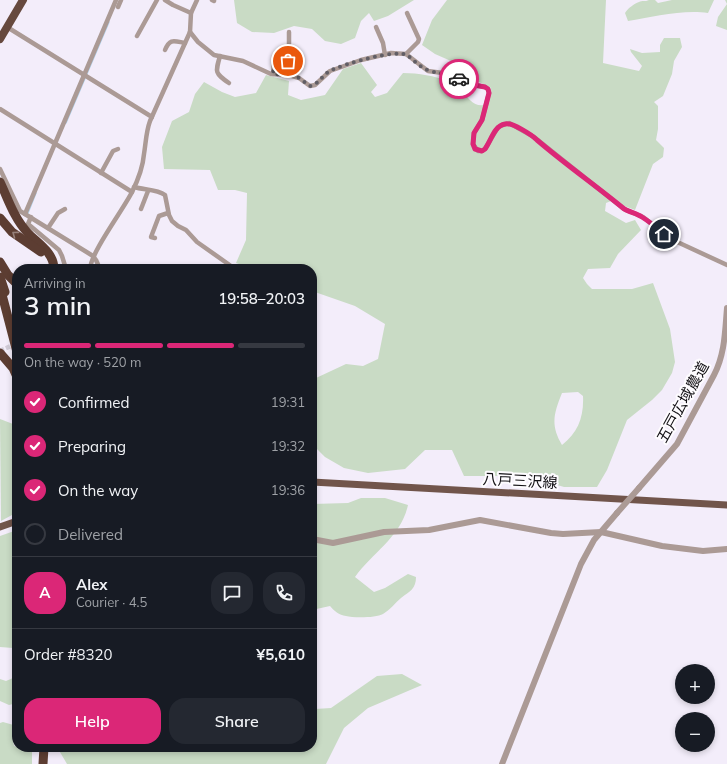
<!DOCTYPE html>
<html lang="en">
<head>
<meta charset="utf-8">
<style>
  :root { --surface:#171b24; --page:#242831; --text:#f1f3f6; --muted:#9ea1a6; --line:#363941; --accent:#db2777 }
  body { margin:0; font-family:Mulish,"Noto Sans JP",sans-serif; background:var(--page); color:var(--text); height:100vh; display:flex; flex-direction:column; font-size:15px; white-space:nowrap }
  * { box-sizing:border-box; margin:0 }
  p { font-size:13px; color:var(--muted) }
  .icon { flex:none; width:22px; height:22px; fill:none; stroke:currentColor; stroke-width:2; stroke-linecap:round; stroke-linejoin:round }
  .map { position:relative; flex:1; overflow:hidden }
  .side { position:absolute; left:12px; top:264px; width:305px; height:488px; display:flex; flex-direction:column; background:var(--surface); border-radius:16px; box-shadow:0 2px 6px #0003 }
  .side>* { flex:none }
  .tools { position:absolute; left:675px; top:664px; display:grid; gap:8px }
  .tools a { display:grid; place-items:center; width:40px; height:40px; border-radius:50%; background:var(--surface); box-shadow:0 2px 6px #0003; font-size:20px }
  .pin { position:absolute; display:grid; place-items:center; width:34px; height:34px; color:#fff; margin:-17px; border:2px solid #fff; border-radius:50%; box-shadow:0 1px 4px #0007 }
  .courier { position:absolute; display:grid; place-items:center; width:40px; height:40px; margin:-20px; border:3px solid #db2777; border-radius:50%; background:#fff; color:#222; box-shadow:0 1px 5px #0007 }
  .summary em { font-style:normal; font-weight:600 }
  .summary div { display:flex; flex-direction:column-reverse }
  .summary { display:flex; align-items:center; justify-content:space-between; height:68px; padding:0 12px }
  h1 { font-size:26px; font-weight:600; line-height:30px }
  .bar { display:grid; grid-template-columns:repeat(4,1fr); gap:6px 4px; align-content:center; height:48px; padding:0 12px }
  .bar i { height:5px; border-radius:3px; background:var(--line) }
  .bar .active { background:var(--accent) }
  .bar p { grid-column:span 4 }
  .line { display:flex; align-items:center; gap:10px; padding:0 12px; border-top:1px solid var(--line) }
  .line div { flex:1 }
  .round { display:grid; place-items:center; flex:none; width:42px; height:42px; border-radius:16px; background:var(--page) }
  ol { padding:0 12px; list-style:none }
  li { display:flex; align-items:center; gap:12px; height:44px }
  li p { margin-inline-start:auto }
  li .icon { padding:4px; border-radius:50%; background:var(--accent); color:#fff; stroke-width:4 }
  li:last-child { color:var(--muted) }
  li i { width:22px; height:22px; border:2px solid var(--line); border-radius:50% }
  .primary-button { display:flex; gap:8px; margin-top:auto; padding:8px 12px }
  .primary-button a { flex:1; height:46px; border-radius:16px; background:var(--accent); color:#fff; font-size:16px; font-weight:600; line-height:46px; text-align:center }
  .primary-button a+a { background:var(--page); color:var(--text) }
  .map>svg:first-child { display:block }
  .green { fill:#c9dbc5; fill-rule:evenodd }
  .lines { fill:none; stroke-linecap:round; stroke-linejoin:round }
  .stream { stroke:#b0cfe8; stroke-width:1.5 }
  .minor-tunnel { stroke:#d1ccd8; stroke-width:4.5; stroke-dasharray:4.5 2; stroke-linecap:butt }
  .minor { stroke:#ab9a95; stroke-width:4.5 }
  .tertiary { stroke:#ab9a95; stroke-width:6 }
  .primary { stroke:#71554b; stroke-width:7 }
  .trunk { stroke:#66493e; stroke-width:8 }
  .motorway { stroke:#5c3d32; stroke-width:9 }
  .tertiary-bridge { stroke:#ab9a95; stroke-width:6 }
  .oneway { stroke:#95807a }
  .done { stroke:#615e65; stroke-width:4; stroke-dasharray:0 7.2 }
  .route { stroke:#db2777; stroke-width:5 }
  .labels { text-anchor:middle; stroke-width:4; stroke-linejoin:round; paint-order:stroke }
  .street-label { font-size:15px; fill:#131115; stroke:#fefcff }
</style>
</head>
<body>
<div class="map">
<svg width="727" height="764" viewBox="0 0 727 764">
  <rect width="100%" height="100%" fill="#f3edfa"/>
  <g class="green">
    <polygon points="234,0 414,0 388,16 374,21 369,13 361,21 355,38 341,44 325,41 312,29 294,26 274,33 252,32 237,23"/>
    <path d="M447,0H606L603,63L639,71L642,66L631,52L630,49L642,53L660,52V45L664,38H680L682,47L674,61L672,74L663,96L654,102L658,106V129L656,140L664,148L663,157L653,164L635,210L611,201L606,203L605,211L626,223L635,220L641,230L618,254L610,268L588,269L583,278L587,284L592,289H632L653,283L670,329L675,362L672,373L662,390L652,400L627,420L607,470L597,487H564L527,476H464L452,450H425L405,469L368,473L344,468L325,457L312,444V375L316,378L346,364L363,366L378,359L385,324L355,306L312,291V269H253L236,263L246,240L247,193L235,190H218L210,170L164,169L162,147L172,121L189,112L195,94L204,82L222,92L235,97L256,93L266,75L289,81L288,95L301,100L325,95L343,69L361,63L377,85L371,92L375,97L387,93L403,73C419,73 434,76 449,81L448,90L462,91C468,98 474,107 484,105L489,98L491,88L477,81L460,65L435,54L422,45L432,20ZM578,392L583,396C584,417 578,433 562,445C550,425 554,413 562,393Z"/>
    <path d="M649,0H655L658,3L672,0H714L708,13C684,9 652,17 628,21L625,13C628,8 634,4 639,2C642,0 645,2 649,0Z"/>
    <polygon points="725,0 727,0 727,30 716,26 718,17 727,4"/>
    <polygon points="0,419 13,424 17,434 17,506 12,515 1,521"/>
    <path d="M361,498H385L408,505C401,537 373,552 355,577L374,592L385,588L408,574L416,577C416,589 410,591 401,598C395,603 390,610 383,614C376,618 353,618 346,616C339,615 334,611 330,606L312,610V504L348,503Z"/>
    <polygon points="17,530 17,645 13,648 0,647 0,536"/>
    <polygon points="17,656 17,703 9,705 0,701 0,679 6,681 13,678 14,659"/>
    <polygon points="402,674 422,685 368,708 344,728 326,764 67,764 57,747 312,747 312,706 315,709 331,708 377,676"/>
    <polygon points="3,722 17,726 17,735 13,740 14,746 32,749 32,764 0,764 0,723"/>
  </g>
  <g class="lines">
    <g class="stream">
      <polyline points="66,123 109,22"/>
      <polyline points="28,213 36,193"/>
    </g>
    <polyline class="minor-tunnel" points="0,351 15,344"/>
    <g class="minor">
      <polyline points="165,0 173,5 191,13"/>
      <polyline points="212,0 214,1"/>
      <polyline points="118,7 121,0"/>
      <polyline points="7,27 152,117"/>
      <polyline points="376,27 383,43 385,55"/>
      <polyline points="190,32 198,42 214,55 243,61 271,74 289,75 299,78 310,86 315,85 330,71 361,60 391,53 406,54 428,71 450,74 469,84 485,87 488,89 489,93 482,120 474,133 473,144 478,151 482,151 485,149 498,127 509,123 534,137 624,209 643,217 673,240 727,265"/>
      <polyline points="137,36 157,0"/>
      <path d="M165,50C170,38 174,41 185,43"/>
      <polyline points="406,54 418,42 419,39 407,13"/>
      <path d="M220,56C215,73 215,73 229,83"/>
      <polyline points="273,74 274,64 289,61 289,32"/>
      <polyline points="0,109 132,192"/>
      <polyline points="0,169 20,211 93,256 96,260 100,269"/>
      <polyline points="101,173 113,151 118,149"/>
      <path d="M134,187C144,190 157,189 165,195L169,215L172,221L178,226L186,230L197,242L231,266L232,269"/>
      <polyline points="141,209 148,191"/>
      <polyline points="25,214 116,0"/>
      <polyline points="31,217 28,224 59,250 62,256 66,269"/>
      <polyline points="48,228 58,213 65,209"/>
      <polyline points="155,238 151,237 159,216 168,213"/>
      <path d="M90,269C91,252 123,210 132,192C138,180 143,166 144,154C146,142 146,132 150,121L190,32L191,13L197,0"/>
    </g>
    <g class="tertiary">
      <path d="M639,488L677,444L714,375C725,354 725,331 727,308"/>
      <polyline points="312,539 333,543 384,532 429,530 480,520 551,533 563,534 601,532 662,546 703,551 727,549"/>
      <polyline points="502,764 581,564 594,540 617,513"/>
    </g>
    <g class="primary">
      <polyline points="312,482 727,505"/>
      <polyline points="0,527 17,521"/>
    </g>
    <polyline class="trunk" points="0,39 23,0"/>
    <g class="motorway">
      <path d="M0,182C8,199 14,218 27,232C37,243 54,252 54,269"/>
      <polyline points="0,218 12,232 41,252"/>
      <polyline points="0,262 8,275 17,284"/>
      <polyline points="0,277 5,292"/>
      <polyline points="0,287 17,352"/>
      <polyline points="0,353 13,368 17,377"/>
      <polyline points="43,764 44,747"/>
    </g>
    <polyline class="tertiary-bridge" points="617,513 639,488"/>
  </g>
  <defs><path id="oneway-chevron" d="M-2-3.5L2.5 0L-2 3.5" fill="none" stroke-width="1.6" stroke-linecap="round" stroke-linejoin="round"/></defs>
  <use class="oneway" href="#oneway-chevron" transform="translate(15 234) rotate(-144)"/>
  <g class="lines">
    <path class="done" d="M288,61L274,64L273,74L289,75L299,78L310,86C320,84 323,73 332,70C344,64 396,49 407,55C414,60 420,68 430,71C440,74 449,74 459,79"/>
    <path class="route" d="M459,79L469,84L485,87L488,89L489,93L482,120L474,133L473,144L475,149L482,151L485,149C491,141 494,126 505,124C512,122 532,135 537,140C565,164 595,185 623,208C628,212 636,213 642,217C650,222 657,228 664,234"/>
  </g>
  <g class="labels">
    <g class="street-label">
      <text transform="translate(683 402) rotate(-61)" y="5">五戸広域農道</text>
      <text transform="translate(520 481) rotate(3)" y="5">八戸三沢線</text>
    </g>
  </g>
</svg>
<div class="tools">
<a>+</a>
<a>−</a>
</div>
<div class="pin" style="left:288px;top:61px;background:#ea580c"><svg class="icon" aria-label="bag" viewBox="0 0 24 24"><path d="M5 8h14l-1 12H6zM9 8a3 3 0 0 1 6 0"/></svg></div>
<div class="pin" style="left:664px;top:234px;background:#1f2937"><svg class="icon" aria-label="home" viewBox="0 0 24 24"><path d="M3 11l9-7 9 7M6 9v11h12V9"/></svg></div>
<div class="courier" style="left:459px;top:79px"><svg class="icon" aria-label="car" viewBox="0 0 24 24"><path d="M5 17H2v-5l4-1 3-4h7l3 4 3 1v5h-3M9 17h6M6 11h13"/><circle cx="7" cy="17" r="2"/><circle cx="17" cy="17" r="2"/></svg></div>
<section class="side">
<div class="summary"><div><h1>3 min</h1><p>Arriving in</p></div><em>19:58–20:03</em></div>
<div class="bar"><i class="active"></i><i class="active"></i><i class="active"></i><i></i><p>On the way · 520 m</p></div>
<ol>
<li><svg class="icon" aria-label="check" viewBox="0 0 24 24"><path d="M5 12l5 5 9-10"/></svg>Confirmed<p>19:31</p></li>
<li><svg class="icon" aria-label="check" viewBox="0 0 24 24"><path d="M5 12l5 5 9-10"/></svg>Preparing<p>19:32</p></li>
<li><svg class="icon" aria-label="check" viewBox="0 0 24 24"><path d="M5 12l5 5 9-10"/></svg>On the way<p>19:36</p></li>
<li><i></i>Delivered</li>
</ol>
<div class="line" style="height:72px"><b class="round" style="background:var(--accent);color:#fff">A</b><div><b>Alex</b><p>Courier · 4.5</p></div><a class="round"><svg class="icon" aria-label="chat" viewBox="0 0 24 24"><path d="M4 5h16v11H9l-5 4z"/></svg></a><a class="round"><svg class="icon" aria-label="phone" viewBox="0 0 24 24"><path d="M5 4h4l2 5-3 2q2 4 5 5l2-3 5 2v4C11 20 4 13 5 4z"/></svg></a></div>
<div class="line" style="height:52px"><div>Order #8320</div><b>¥5,610</b></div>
<div class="primary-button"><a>Help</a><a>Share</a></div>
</section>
</div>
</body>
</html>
